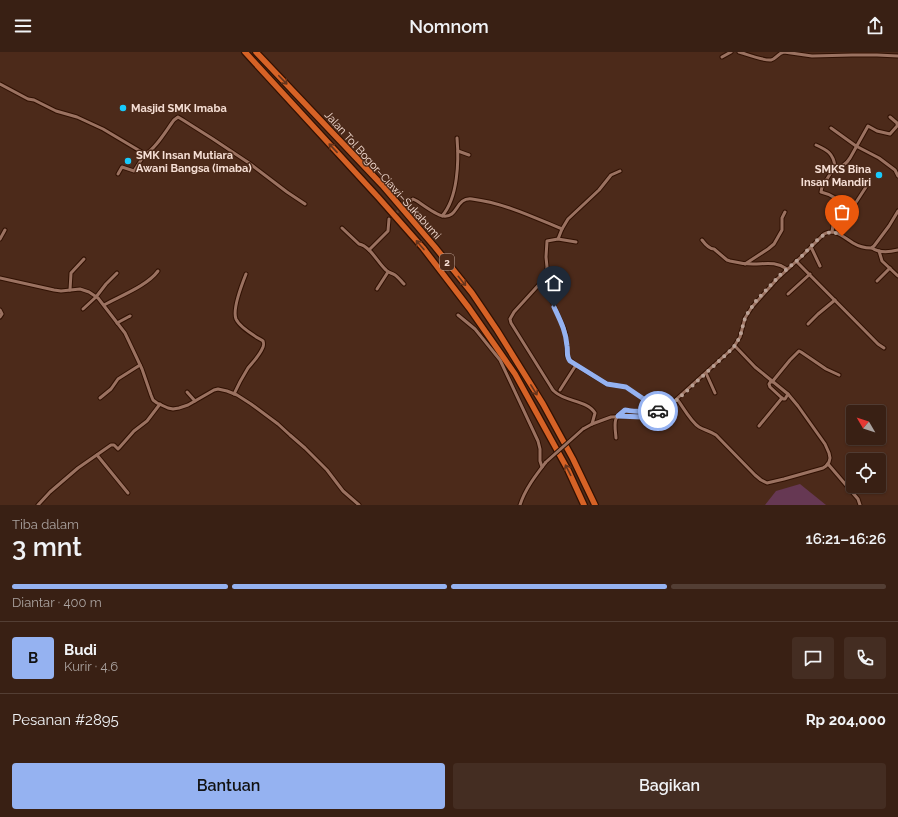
<!DOCTYPE html>
<html lang="id">
<head>
<meta charset="utf-8">
<style>
  :root { --surface:#392014; --page:#442d22; --text:#f1f3f6; --muted:#aba3a0; --line:#533e34; --accent:#95b2f1 }
  body { margin:0; font-family:Raleway,sans-serif; background:var(--page); color:var(--text); height:100vh; display:flex; flex-direction:column; font-size:15px; white-space:nowrap }
  * { box-sizing:border-box; margin:0 }
  p { font-size:13px; color:var(--muted) }
  .icon { flex:none; width:22px; height:22px; fill:none; stroke:currentColor; stroke-width:2; stroke-linecap:round; stroke-linejoin:round }
  .map { position:relative; height:453px; overflow:hidden }
  .panel { display:flex; flex-direction:column; background:var(--surface); flex:1 }
  .panel>* { flex:none }
  .needle { width:26px; rotate:309deg }
  .buttons { position:absolute; left:846px; top:353px; display:grid; gap:8px }
  .buttons a { display:grid; place-items:center; width:40px; height:40px; border-radius:4px; background:var(--surface); box-shadow:0 1px 3px #0004,0 0 0 1px var(--line); font-size:20px }
  .pin { position:absolute; display:grid; place-items:center; width:34px; height:34px; color:#fff; margin:-41px -17px; border-radius:50% 50% 50% 0; rotate:-45deg; box-shadow:0 0 4px #0007 }
  .pin .icon { rotate:45deg }
  .courier { position:absolute; display:grid; place-items:center; width:40px; height:40px; margin:-20px; border:3px solid #95b2f1; border-radius:50%; background:#fff; color:#222; box-shadow:0 1px 5px #0007 }
  .headline em { font-style:normal; font-weight:600 }
  .headline div { display:flex; flex-direction:column-reverse }
  .headline { display:flex; align-items:center; justify-content:space-between; height:68px; padding:0 12px }
  h1 { font-size:26px; font-weight:600; line-height:30px }
  .bar { display:grid; grid-template-columns:repeat(4,1fr); gap:6px 4px; align-content:center; height:48px; padding:0 12px }
  .bar i { height:5px; border-radius:3px; background:var(--line) }
  .bar .active { background:var(--accent) }
  .bar p { grid-column:span 4 }
  .line { display:flex; align-items:center; gap:10px; padding:0 12px; border-top:1px solid var(--line) }
  .line div { flex:1 }
  .round { display:grid; place-items:center; flex:none; width:42px; height:42px; border-radius:4px; background:var(--page) }
  .cta { display:flex; gap:8px; margin-top:auto; padding:8px 12px }
  .cta a { flex:1; height:46px; border-radius:4px; background:var(--accent); color:#111; font-size:16px; font-weight:600; line-height:46px; text-align:center }
  .cta a+a { background:var(--page); color:var(--text) }
  header { display:flex; justify-content:space-between; align-items:center; height:52px; padding:0 12px; background:var(--surface); font-size:18px; font-weight:600 }
  .map>svg:first-child { display:block }
  .green { fill:#663853 }
  .lines { fill:none; stroke-linecap:round; stroke-linejoin:round }
  .minor-tunnel { stroke:#664536; stroke-width:3; stroke-dasharray:3 1.5; stroke-linecap:butt }
  .minor-casing { stroke:#301103; stroke-width:5 }
  .motorway-casing { stroke:#301103; stroke-width:8 }
  .minor { stroke:#9b7261; stroke-width:3 }
  .motorway { stroke:#d66226; stroke-width:5.5 }
  .minor-bridge-casing { stroke:#301103; stroke-width:5; stroke-linecap:butt }
  .minor-bridge { stroke:#9b7261; stroke-width:3 }
  .oneway { stroke:#68351c }
  .done { stroke:#baa094; stroke-width:4; stroke-dasharray:0 7.2 }
  .route { stroke:#95b2f1; stroke-width:5 }
  .poi-dot { fill:#18cafc; stroke:#4c2a1a; stroke-width:1.5 }
  .labels { text-anchor:middle; stroke-width:3; stroke-linejoin:round; paint-order:stroke }
  .shield { fill:#4c2a1a; stroke:#c3a99d; stroke-width:1 }
  .shield-label { font-size:10px; font-weight:bold; fill:#f6dfd5 }
  .poi-label { font-size:11px; font-weight:bold; fill:#f6dfd5; stroke:#4c2a1a; text-anchor:start }
  .street-label { font-size:11px; fill:#f6dfd5; stroke:#4c2a1a }
</style>
</head>
<body>
<header><svg class="icon" aria-label="menu" viewBox="0 0 24 24"><path d="M4 6h16M4 12h16M4 18h16"/></svg>Nomnom<svg class="icon" aria-label="share" viewBox="0 0 24 24"><path d="M12 15V3M7 8l5-5 5 5M5 13v7h14v-7"/></svg></header>
<div class="map">
<svg width="898" height="453" viewBox="0 0 898 453">
  <rect width="100%" height="100%" fill="#4c2a1a"/>
  <polygon class="green" points="800,432 826,453 765,453 776,439"/>
  <g class="lines">
    <polyline class="minor-tunnel" points="389,167 408,151"/>
    <g class="minor-casing">
      <g id="minor">
        <path d="M739,0C746,2 764,9 771,8C776,7 778,1 784,0L812,4L852,3H877L898,4"/>
        <polyline points="722,5 731,0"/>
        <path d="M0,32L28,47L34,48L56,59L77,65L103,77L145,102C155,98 167,77 174,68L178,65L183,68L213,87L249,111L287,140L305,152"/>
        <polyline points="890,65 897,71 897,72"/>
        <polyline points="831,76 856,94 879,106 895,118 898,124"/>
        <path d="M816,93C827,98 833,101 835,114"/>
        <polyline points="458,99 469,103"/>
        <polyline points="118,122 122,115 134,119 145,102"/>
        <path d="M408,151L413,147L417,149C423,153 436,163 443,164C459,166 455,145 472,147C504,151 533,165 562,177"/>
        <polyline points="842,154 851,158 866,135"/>
        <path d="M442,164C458,146 459,109 457,86"/>
        <path d="M342,176L359,192C370,194 378,211 386,218C389,221 392,221 395,223C398,225 401,229 404,232"/>
        <path d="M832,180L834,166L842,153C837,146 829,142 821,140L822,135L835,114L840,116L847,110L850,106L868,74L877,79L890,82L898,73"/>
        <polyline points="0,187 5,178"/>
        <polyline points="558,187 576,190"/>
        <path d="M702,188C705,192 709,197 714,197L727,208L730,209C738,211 745,212 753,212C766,212 775,209 787,217"/>
        <polyline points="811,195 820,214"/>
        <path d="M872,196C879,201 890,200 898,198"/>
        <polyline points="369,198 388,179 389,167"/>
        <polyline points="879,199 882,209 898,224"/>
        <polyline points="796,209 878,292 884,296"/>
        <polyline points="745,212 768,197 774,192 782,178 782,166 785,160"/>
        <polyline points="0,226 54,238 61,239 80,237 89,240 98,246 125,281 142,317 151,343 153,348 157,351 168,356 173,357 179,356 188,353 214,338 218,337 227,339 237,343 251,352 278,372 290,383 305,396 327,418 343,439 359,453"/>
        <path d="M545,226L549,243L564,276L566,283L567,304L569,307L576,313L607,332L626,335L648,350V354C642,362 634,359 625,358C612,365 615,373 616,386"/>
        <polyline points="877,229 890,216"/>
        <polyline points="377,237 388,220"/>
        <polyline points="70,238 71,221 84,207"/>
        <polyline points="788,242 810,222"/>
        <path d="M104,253C120,244 147,234 158,219"/>
        <polyline points="83,257 96,245 106,232 117,221"/>
        <polyline points="0,258 2,262 0,265"/>
        <polyline points="458,263 475,277 500,308 538,389 540,397 540,409 542,415"/>
        <polyline points="117,271 130,264"/>
        <polyline points="808,272 818,262 835,248"/>
        <polyline points="706,321 715,341"/>
        <polyline points="771,329 769,332 770,335 783,347 785,347 788,342"/>
        <polyline points="772,330 790,308 799,299 801,300 826,317 839,323"/>
        <polyline points="560,338 576,313"/>
        <polyline points="187,340 195,349"/>
        <path d="M234,342C238,333 243,324 248,316C253,310 260,303 263,295C264,292 264,292 263,289C255,284 240,276 236,267C232,257 242,232 246,222"/>
        <polyline points="100,346 111,337 118,327 140,313"/>
        <path d="M677,347C683,355 691,370 699,375C704,378 710,379 716,383L755,423L761,428L767,431L784,427L823,416L826,414L829,410L830,406L829,401L825,392L798,354L788,342L755,315L735,294"/>
        <path d="M592,372L595,361C587,348 566,350 555,340C553,339 552,337 551,335L511,271L510,267L514,260L545,226L547,215L546,205L547,189L558,187L562,177L568,167L599,138L611,123L620,119"/>
        <polyline points="759,374 782,346"/>
        <path d="M583,377L592,372L611,365L644,364L662,357L671,352L733,296L740,285L745,266L752,255L777,227L801,205L824,182C835,176 843,185 853,191C858,194 865,196 871,196L874,194L889,174L898,159"/>
        <polyline points="97,403 128,441"/>
        <polyline points="828,412 858,447 860,453"/>
        <polyline points="38,453 50,440 78,416 111,393 114,393 118,397 119,396 134,379 147,369 160,352"/>
        <path d="M520,453C525,437 536,423 546,410"/>
      </g>
    </g>
    <g class="motorway-casing">
      <g id="motorway">
        <polyline points="245,0 378,145 423,196 469,256 515,322 568,418 584,453"/>
        <polyline points="256,0 382,133 435,195 472,241 497,278 543,352 573,407 595,453"/>
      </g>
    </g>
    <use href="#minor" class="minor"/>
    <use href="#motorway" class="motorway"/>
    <g class="minor-bridge-casing">
      <polyline id="minor-bridge" points="546,410 583,377"/>
    </g>
    <use href="#minor-bridge" class="minor-bridge"/>
  </g>
  <defs><path id="oneway-shaft" d="M-6 0H5M1.5-3L5.5 0L1.5 3" fill="none" stroke-width="1.6" stroke-linecap="round" stroke-linejoin="round"/></defs>
  <g class="oneway">
    <use href="#oneway-shaft" transform="translate(283 28) rotate(46)"/>
    <use href="#oneway-shaft" transform="translate(333 96) rotate(-133)"/>
    <use href="#oneway-shaft" transform="translate(420 193) rotate(-131)"/>
    <use href="#oneway-shaft" transform="translate(462 229) rotate(51)"/>
    <use href="#oneway-shaft" transform="translate(534 338) rotate(58)"/>
    <use href="#oneway-shaft" transform="translate(568 418) rotate(-117)"/>
  </g>
  <g class="lines">
    <polyline class="done" points="658,359 666,355 678,347 733,296 740,285 744,269 747,262 756,249 780,223 801,205 816,189 826,181 834,180 842,184"/>
    <path class="route" d="M554,255C560,268 566,279 567,294C568,299 566,304 570,309L607,332L626,335L648,350V354C642,362 634,359 625,358L618,364L642,365L658,359"/>
  </g>
  <g class="poi-dot">
    <circle cx="123" cy="56" r="4"/>
    <circle cx="128" cy="109" r="4"/>
    <circle cx="879" cy="123" r="4"/>
  </g>
  <g class="labels">
    <rect class="shield" x="440" y="202" width="14" height="16" rx="3"/>
    <g class="shield-label">
      <text x="447" y="214">2</text>
    </g>
    <g class="poi-label">
      <text x="131" y="60">Masjid SMK Imaba</text>
      <text x="136" y="107">SMK Insan Mutiara<tspan x="136" dy="13">Awani Bangsa (imaba)</tspan></text>
      <text x="871" y="121" text-anchor="end">SMKS Bina<tspan x="871" dy="13">Insan Mandiri</tspan></text>
    </g>
    <g class="street-label">
      <text transform="translate(383 123) rotate(48)" y="4">Jalan Tol Bogor–Ciawi–Sukabumi</text>
    </g>
  </g>
</svg>
<div class="buttons">
<a><svg class="needle" viewBox="-14 -14 28 28"><path d="M0-13l5 13h-10z" fill="#e53935"/><path d="M0 13l5-13h-10z" fill="#aba3a0"/></svg></a>
<a><svg class="icon" aria-label="locate" viewBox="0 0 24 24"><circle cx="12" cy="12" r="6"/><path d="M12 2v4M12 18v4M2 12h4M18 12h4"/></svg></a>
</div>
<div class="pin" style="left:842px;top:184px;background:#ea580c"><svg class="icon" aria-label="bag" viewBox="0 0 24 24"><path d="M5 8h14l-1 12H6zM9 8a3 3 0 0 1 6 0"/></svg></div>
<div class="pin" style="left:554px;top:255px;background:#1f2937"><svg class="icon" aria-label="home" viewBox="0 0 24 24"><path d="M3 11l9-7 9 7M6 9v11h12V9"/></svg></div>
<div class="courier" style="left:658px;top:359px"><svg class="icon" aria-label="car" viewBox="0 0 24 24"><path d="M5 17H2v-5l4-1 3-4h7l3 4 3 1v5h-3M9 17h6M6 11h13"/><circle cx="7" cy="17" r="2"/><circle cx="17" cy="17" r="2"/></svg></div>
</div>
<section class="panel">
<div class="headline"><div><h1>3 mnt</h1><p>Tiba dalam</p></div><em>16:21–16:26</em></div>
<div class="bar"><i class="active"></i><i class="active"></i><i class="active"></i><i></i><p>Diantar · 400 m</p></div>
<div class="line" style="height:72px"><b class="round" style="background:var(--accent);color:#111">B</b><div><b>Budi</b><p>Kurir · 4.6</p></div><a class="round"><svg class="icon" aria-label="chat" viewBox="0 0 24 24"><path d="M4 5h16v11H9l-5 4z"/></svg></a><a class="round"><svg class="icon" aria-label="phone" viewBox="0 0 24 24"><path d="M5 4h4l2 5-3 2q2 4 5 5l2-3 5 2v4C11 20 4 13 5 4z"/></svg></a></div>
<div class="line" style="height:52px"><div>Pesanan #2895</div><b>Rp 204,000</b></div>
<div class="cta"><a>Bantuan</a><a>Bagikan</a></div>
</section>
</body>
</html>
